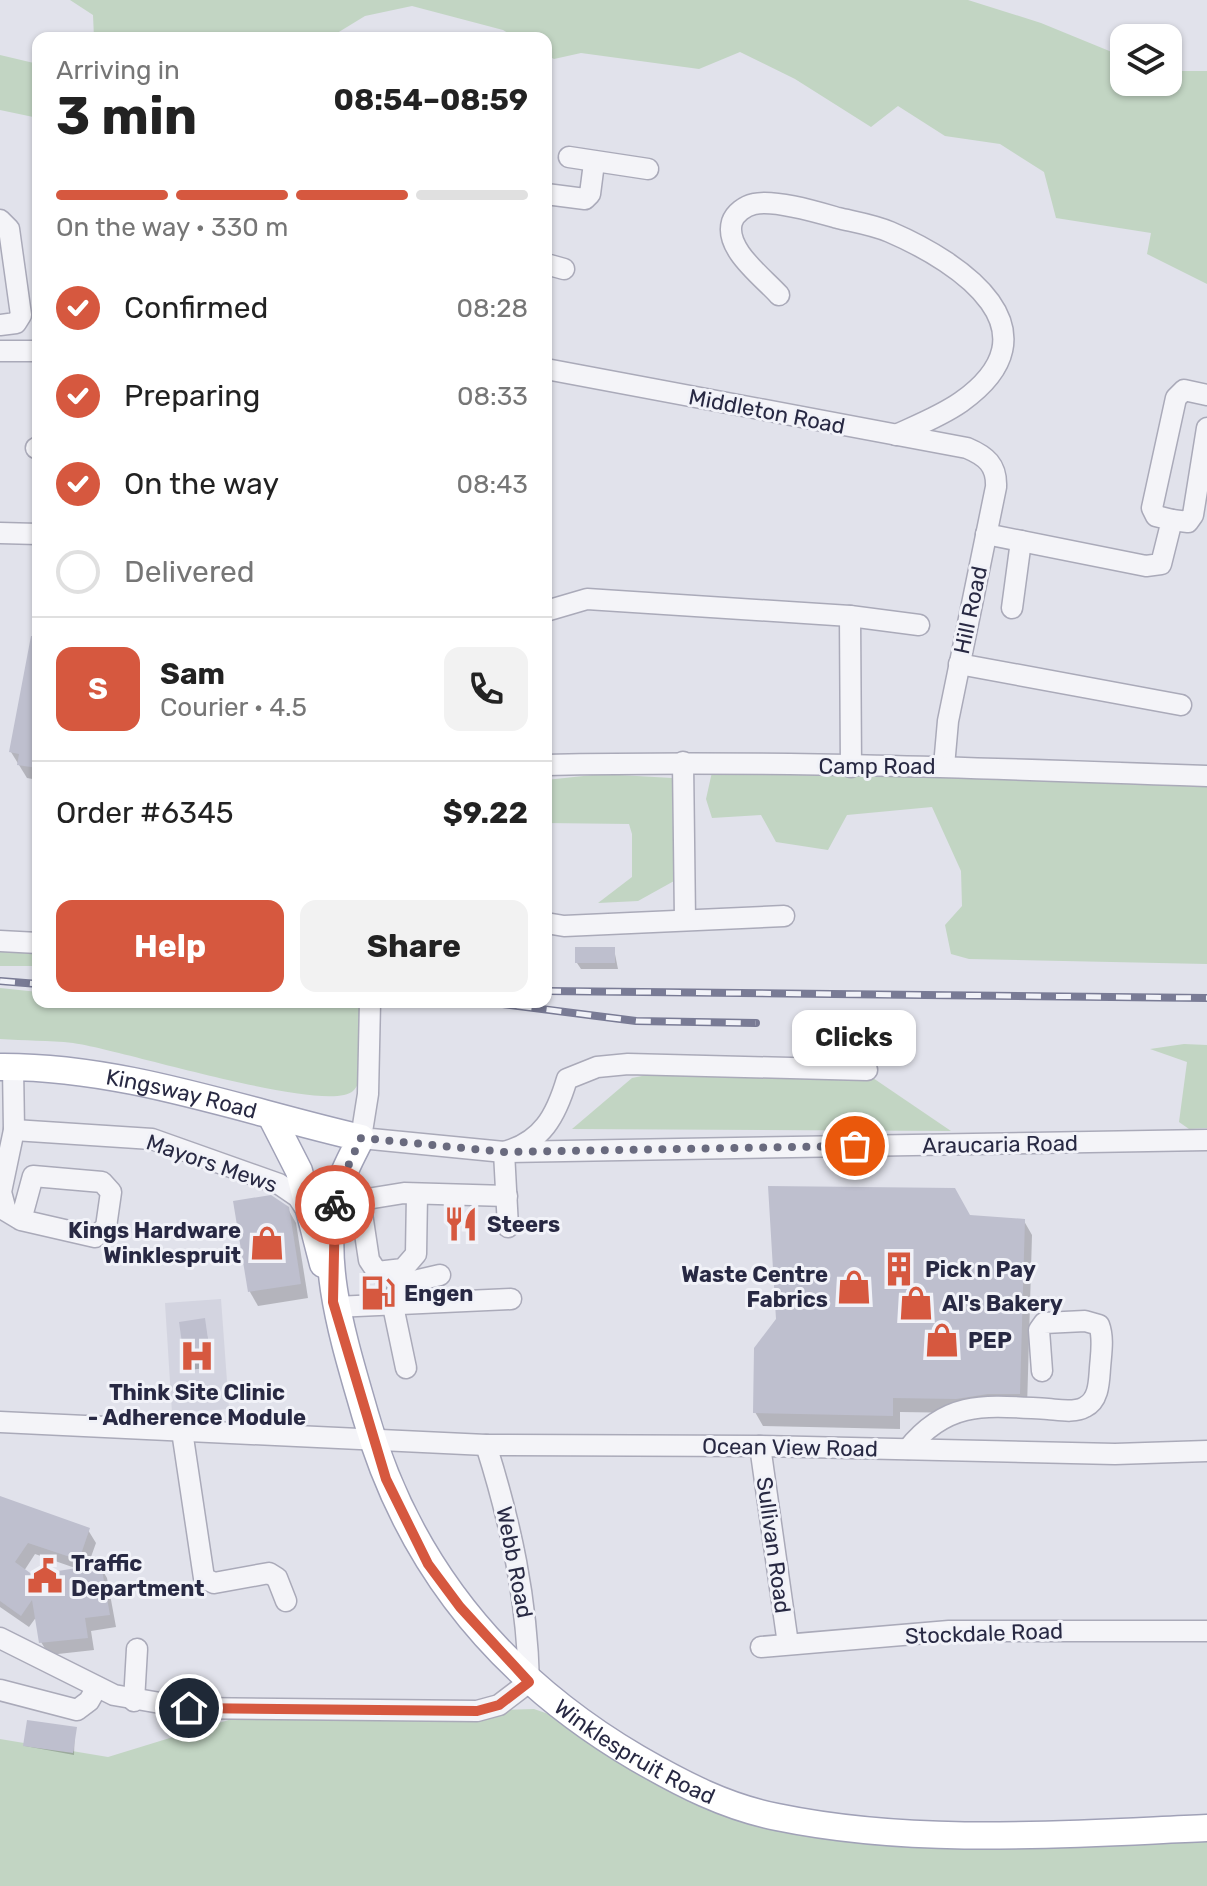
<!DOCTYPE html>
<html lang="en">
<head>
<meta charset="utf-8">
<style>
  :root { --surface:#fff; --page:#f2f2f2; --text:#222; --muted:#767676; --line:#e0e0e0; --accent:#d6583f }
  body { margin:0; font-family:Rubik,sans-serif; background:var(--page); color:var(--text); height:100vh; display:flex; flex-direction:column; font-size:30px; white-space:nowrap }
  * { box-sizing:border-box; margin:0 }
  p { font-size:26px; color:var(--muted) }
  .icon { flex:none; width:44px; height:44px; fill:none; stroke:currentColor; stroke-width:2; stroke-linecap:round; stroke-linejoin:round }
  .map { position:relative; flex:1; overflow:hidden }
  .side { position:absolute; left:32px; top:32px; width:520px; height:976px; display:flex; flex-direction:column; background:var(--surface); border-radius:16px; box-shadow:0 2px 6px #0004 }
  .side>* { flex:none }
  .buttons { position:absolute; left:1110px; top:24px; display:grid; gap:16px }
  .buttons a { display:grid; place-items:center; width:72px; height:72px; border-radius:16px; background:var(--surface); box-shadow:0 2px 6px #0004; font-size:40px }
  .pin { position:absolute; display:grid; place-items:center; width:68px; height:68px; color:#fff; margin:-34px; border:4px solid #fff; border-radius:50%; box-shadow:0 2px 8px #0007 }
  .courier { position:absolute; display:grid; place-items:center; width:80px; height:80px; margin:-40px; border:6px solid #d6583f; border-radius:50%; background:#fff; color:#222; box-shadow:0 2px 10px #0007 }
  .bubble { position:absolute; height:56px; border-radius:16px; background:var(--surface); box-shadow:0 2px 6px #0004; font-size:26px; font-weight:700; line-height:56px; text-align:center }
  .summary em { font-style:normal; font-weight:700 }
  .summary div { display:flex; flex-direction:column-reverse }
  .summary { display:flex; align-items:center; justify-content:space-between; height:136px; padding:0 24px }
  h1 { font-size:52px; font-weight:700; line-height:60px }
  .bar { display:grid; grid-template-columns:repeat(4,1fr); gap:12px 8px; align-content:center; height:96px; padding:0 24px }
  .bar i { height:10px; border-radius:6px; background:var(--line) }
  .bar .current { background:var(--accent) }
  .bar p { grid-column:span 4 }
  .line { display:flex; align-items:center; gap:20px; padding:0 24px; border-top:2px solid var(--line) }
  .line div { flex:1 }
  .round { display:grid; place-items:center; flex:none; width:84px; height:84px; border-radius:16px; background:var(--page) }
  ol { padding:0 24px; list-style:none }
  li { display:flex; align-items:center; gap:24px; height:88px }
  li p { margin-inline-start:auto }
  li .icon { padding:8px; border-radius:50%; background:var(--accent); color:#fff; stroke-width:4 }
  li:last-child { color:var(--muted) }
  li i { width:44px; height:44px; border:4px solid var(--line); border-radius:50% }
  .button { display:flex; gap:16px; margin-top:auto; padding:16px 24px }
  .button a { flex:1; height:92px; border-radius:16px; background:var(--accent); color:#fff; font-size:32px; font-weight:700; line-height:92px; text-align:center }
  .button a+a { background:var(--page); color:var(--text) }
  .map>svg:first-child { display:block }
  .built { fill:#d3d4e0 }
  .green { fill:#c2d5c3 }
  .shadow { fill:#0003; fill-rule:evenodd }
  .building { fill:#bebfce }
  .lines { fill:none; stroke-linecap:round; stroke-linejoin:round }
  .minor-casing { stroke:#aaaab9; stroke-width:23 }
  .major-casing { stroke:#a0a1b7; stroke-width:29 }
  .minor { stroke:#f4f4f8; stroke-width:20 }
  .major { stroke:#fff; stroke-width:26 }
  .rail-casing { stroke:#797b95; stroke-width:8 }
  .rail { stroke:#f1f2f8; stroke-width:5; stroke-dasharray:15; stroke-linecap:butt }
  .done { stroke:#696a7e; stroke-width:8; stroke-dasharray:0 14.4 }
  .route { stroke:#d6583f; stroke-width:10 }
  .labels { text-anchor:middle; stroke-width:6; stroke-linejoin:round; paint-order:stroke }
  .street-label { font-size:22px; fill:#282943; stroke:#f1f2f8 }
  .poi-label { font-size:22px; font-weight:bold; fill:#282943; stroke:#f1f2f8; text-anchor:start }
</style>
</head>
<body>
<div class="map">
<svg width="1207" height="1886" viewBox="0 0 1207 1886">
  <rect width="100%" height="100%" fill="#e1e2eb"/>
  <polygon class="built" points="221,1299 229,1409 172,1413 165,1303"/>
  <g class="green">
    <polygon points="70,0 968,0 1041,23 1124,57 1124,82 1168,82 1168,71 1207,71 1207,284 1147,254 1151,233 1056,218 1044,172 1000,144 945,136 898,106 871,127 795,79 740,52 699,69 581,53 554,59 546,55 546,38 516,38 503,30 412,6 365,16 329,38 94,38 93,15"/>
    <polygon points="0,55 38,64 38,118 0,110"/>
    <polygon points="712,772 1207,784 1207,964 969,959 951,954 945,925 962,906 961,871 932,807 847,815 828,850 776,842 761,815 712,818 706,799"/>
    <polygon points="602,774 672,778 674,881 638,901 598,903 632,877 632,834 629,824 546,823 546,780"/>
    <polygon points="0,947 38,948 38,966 0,966"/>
    <path d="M0,988L38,992V1002H364C364,1023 369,1077 353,1091C327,1115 119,1049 73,1043C49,1040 24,1041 0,1039Z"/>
    <polygon points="1184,1044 1207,1045 1207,1128 1189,1129 1179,1122 1187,1062 1150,1049"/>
    <polygon points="662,1072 873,1078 951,1131 572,1129 632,1078"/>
    <polygon points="534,1709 560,1718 687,1794 775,1830 883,1843 1207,1836 1207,1886 0,1886 0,1739 108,1757 235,1718"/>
  </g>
  <g class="shadow">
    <polygon points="38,640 38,780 27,778 11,752"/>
    <polygon points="614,949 618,969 581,969 577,963"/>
    <polygon points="236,1202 288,1209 296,1223 308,1298 258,1306 250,1292"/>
    <polygon points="969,1217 1024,1221 1032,1235 1027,1408 965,1413 900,1412 900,1429 763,1426 755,1412"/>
    <polygon points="204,1320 213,1367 190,1370 187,1364"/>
    <path d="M0,1498L88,1530L96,1543L87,1568L100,1566L107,1578L116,1627L91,1631L94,1650L49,1655L41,1642L37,1616L29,1627L0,1607ZM35,1554L78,1569L58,1596L24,1571Z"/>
    <polygon points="75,1729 74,1755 25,1746"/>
  </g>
  <g class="building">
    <polygon points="31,636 38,636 38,768 17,765 19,754 9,752"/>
    <rect x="575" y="947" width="40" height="16"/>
    <polygon points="768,1186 955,1188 970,1215 1025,1219 1020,1394 988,1394 956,1399 893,1398 893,1416 753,1413 754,1348 776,1319"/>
    <polygon points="271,1195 289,1207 301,1284 248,1292 233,1201"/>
    <polygon points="205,1318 211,1361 185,1364 179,1322"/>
    <polygon points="0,1496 90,1528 79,1560 28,1543 15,1562 55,1591 52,1572 101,1564 110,1615 85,1618 88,1638 39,1643 32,1600 21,1616 0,1601"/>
    <polygon points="27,1720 77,1727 73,1753 23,1746"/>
  </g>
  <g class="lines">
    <g class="minor-casing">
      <g id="minor">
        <polyline points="569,157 648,169"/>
        <polyline points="546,194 585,199 590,194 594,163"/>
        <polyline points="0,220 9,229 21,315 16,323 0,325"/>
        <polyline points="546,264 564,269"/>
        <path d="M779,295C763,277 724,249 732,222C735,213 745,206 754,204C774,199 817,212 838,218C855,222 874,225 890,232C962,263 1061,331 961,402C941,416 918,425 896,435"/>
        <polyline points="0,351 38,351"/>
        <path d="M546,369L967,448C986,456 997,465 996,487L948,721L944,766"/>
        <polyline points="36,448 38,448"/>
        <polyline points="1172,520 1188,522 1193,515 1207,428"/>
        <polyline points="0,533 38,534"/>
        <polyline points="986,534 1146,566 1161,564 1172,520 1156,516 1152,508 1176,398 1184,390 1207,395"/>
        <polyline points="1012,608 1021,541"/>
        <polyline points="546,611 587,599 850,616 919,625"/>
        <polyline points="850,616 851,767"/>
        <polyline points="959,664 1181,705"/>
        <polyline points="683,762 685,920"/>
        <path d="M546,765C766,760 987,768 1207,776"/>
        <polyline points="546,923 564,926 784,916"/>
        <polyline points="0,941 38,943"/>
        <polyline points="370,1002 368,1094 361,1138 504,1152 1207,1140"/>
        <polyline points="13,1067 14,1130 1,1192 6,1211 21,1220 95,1237 106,1227 111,1192 102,1182 33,1176 21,1220"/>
        <polyline points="14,1130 152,1139 279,1184 298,1197 307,1211"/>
        <polyline points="417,1194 416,1254 403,1269 377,1272 369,1260 361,1207 367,1199 404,1193 507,1196"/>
        <path d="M508,1227L504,1152C542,1142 556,1116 567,1079L597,1067L628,1064L867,1070"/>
        <polyline points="398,1305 397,1291 401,1284 440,1275"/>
        <polyline points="393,1306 406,1368"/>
        <polyline points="335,1307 511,1299"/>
        <polyline points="0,1422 486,1445 760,1446 1115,1454 1207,1451"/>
        <polyline points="182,1431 204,1578 214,1583 269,1573 277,1578 286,1601"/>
        <polyline points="760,1446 788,1644"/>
        <path d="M908,1449C949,1398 990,1406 1048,1409C1060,1410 1075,1413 1085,1407C1099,1400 1099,1382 1100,1368C1101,1354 1104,1338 1099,1325L1085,1321L1044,1323L1039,1330L1042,1371"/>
        <path d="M0,1638L114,1695L189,1708L477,1711L499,1705L529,1682C527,1599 511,1524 486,1445"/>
        <polyline points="761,1647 949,1631 1207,1631"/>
        <polyline points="0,1690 77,1710 89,1701 97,1687"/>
        <polyline points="134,1701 137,1649"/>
      </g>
    </g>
    <g class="major-casing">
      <g id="major">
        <path id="s1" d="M0,1067C123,1066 243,1111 361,1138C353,1154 344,1170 339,1186C315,1256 346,1347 365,1414C408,1566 501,1678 637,1758C682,1784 726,1807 777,1817C917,1846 1065,1834 1207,1828"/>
        <polyline points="272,1118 299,1171 323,1264"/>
      </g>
    </g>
    <use href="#minor" class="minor"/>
    <use href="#major" class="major"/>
    <g class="rail-casing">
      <g id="rail">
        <polyline points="0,981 38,984"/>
        <polyline points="546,991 1207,998"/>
        <polyline points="487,1002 636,1021 756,1023"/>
      </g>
    </g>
    <use href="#rail" class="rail"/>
  </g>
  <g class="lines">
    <polyline class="done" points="335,1205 338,1188 361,1138 504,1152 855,1146"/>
    <polyline class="route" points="189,1708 477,1711 499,1705 529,1682 460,1607 428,1564 386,1479 333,1302 335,1205"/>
  </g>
  <defs>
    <g id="restaurant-bare" transform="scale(2.76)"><path d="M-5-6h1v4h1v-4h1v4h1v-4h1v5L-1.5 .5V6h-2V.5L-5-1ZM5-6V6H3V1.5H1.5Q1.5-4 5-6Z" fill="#d6583f" stroke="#f1f2f8" stroke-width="2.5" paint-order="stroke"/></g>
    <g id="shop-bare" transform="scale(2.76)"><path d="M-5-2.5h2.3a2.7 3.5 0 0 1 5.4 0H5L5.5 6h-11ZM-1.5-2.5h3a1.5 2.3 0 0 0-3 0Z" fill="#d6583f" stroke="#f1f2f8" stroke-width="2.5" paint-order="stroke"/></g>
    <g id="building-bare" transform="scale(2.76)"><path d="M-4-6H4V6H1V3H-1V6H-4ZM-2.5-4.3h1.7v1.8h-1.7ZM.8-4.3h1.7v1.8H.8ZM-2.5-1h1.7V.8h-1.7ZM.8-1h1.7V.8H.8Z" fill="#d6583f" stroke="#f1f2f8" stroke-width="2.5" paint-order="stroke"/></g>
    <g id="fuel-bare" transform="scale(2.76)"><path d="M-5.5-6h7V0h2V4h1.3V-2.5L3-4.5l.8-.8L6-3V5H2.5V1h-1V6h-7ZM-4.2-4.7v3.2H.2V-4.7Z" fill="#d6583f" stroke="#f1f2f8" stroke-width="2.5" paint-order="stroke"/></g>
    <g id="hospital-bare" transform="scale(2.76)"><path d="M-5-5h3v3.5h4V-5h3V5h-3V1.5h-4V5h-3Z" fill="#d6583f" stroke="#f1f2f8" stroke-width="2.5" paint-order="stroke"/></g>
    <g id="civic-bare" transform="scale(2.76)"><path d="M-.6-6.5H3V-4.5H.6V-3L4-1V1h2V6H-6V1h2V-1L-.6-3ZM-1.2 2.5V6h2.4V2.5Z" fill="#d6583f" stroke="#f1f2f8" stroke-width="2.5" paint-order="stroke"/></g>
  </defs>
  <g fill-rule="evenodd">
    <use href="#restaurant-bare" x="461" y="1224"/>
    <use href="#shop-bare" x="267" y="1243"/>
    <use href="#building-bare" x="899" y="1269"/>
    <use href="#shop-bare" x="854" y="1287"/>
    <use href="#fuel-bare" x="378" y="1293"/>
    <use href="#shop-bare" x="916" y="1303"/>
    <use href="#shop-bare" x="942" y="1340"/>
    <use href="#hospital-bare" x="197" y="1356"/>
    <use href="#civic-bare" x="45" y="1576"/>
  </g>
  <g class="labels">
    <g class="street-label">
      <text transform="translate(767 411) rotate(11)" y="8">Middleton Road</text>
      <text transform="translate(970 610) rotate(-78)" y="8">Hill Road</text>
      <text x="877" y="774">Camp Road</text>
      <text dy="8" stroke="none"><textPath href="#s1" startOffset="184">Kingsway Road</textPath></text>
      <text transform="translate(1000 1144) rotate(-1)" y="8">Araucaria Road</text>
      <text transform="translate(212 1163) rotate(19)" y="8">Mayors Mews</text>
      <text transform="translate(790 1447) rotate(1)" y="8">Ocean View Road</text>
      <text transform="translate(774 1545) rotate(82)" y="8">Sullivan Road</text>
      <text transform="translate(515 1562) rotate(79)" y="8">Webb Road</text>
      <text transform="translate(984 1633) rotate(-2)" y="8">Stockdale Road</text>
      <text dy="8" stroke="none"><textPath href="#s1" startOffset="1100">Winklespruit Road</textPath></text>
    </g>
    <g class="poi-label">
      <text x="487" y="1232">Steers</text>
      <text x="241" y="1238" text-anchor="end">Kings Hardware<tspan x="241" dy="25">Winklespruit</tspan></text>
      <text x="925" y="1277">Pick n Pay</text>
      <text x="828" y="1282" text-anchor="end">Waste Centre<tspan x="828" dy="25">Fabrics</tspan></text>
      <text x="404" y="1301">Engen</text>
      <text x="942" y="1311">Al's Bakery</text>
      <text x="968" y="1348">PEP</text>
      <text x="197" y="1400" text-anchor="middle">Think Site Clinic<tspan x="197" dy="25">- Adherence Module</tspan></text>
      <text x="71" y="1571">Traffic<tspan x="71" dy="25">Department</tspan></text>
    </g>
  </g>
</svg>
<div class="buttons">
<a><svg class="icon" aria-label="layers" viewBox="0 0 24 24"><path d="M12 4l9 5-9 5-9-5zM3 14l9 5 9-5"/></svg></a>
</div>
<div class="pin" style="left:855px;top:1146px;background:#ea580c"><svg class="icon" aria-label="bag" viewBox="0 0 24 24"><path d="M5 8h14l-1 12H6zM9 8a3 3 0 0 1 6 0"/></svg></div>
<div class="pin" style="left:189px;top:1708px;background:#1f2937"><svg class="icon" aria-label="home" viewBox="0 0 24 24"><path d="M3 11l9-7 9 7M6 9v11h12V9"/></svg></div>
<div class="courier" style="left:335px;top:1205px"><svg class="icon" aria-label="bike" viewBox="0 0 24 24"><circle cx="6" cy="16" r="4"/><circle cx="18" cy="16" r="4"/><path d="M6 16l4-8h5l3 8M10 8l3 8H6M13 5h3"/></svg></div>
<div class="bubble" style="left:792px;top:1010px;width:124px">Clicks</div>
<section class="side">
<div class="summary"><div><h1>3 min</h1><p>Arriving in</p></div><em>08:54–08:59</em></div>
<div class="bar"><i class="current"></i><i class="current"></i><i class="current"></i><i></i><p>On the way · 330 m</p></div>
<ol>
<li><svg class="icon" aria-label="check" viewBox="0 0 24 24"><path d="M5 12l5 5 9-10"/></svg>Confirmed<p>08:28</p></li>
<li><svg class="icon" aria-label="check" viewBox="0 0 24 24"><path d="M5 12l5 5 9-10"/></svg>Preparing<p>08:33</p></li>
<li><svg class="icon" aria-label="check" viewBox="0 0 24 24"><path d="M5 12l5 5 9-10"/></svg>On the way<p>08:43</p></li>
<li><i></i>Delivered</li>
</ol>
<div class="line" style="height:144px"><b class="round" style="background:var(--accent);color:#fff">S</b><div><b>Sam</b><p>Courier · 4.5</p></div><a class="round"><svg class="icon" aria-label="phone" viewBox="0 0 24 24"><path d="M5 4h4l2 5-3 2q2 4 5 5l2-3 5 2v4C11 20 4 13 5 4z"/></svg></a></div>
<div class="line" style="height:104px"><div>Order #6345</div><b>$9.22</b></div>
<div class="button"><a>Help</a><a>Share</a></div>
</section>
</div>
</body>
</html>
